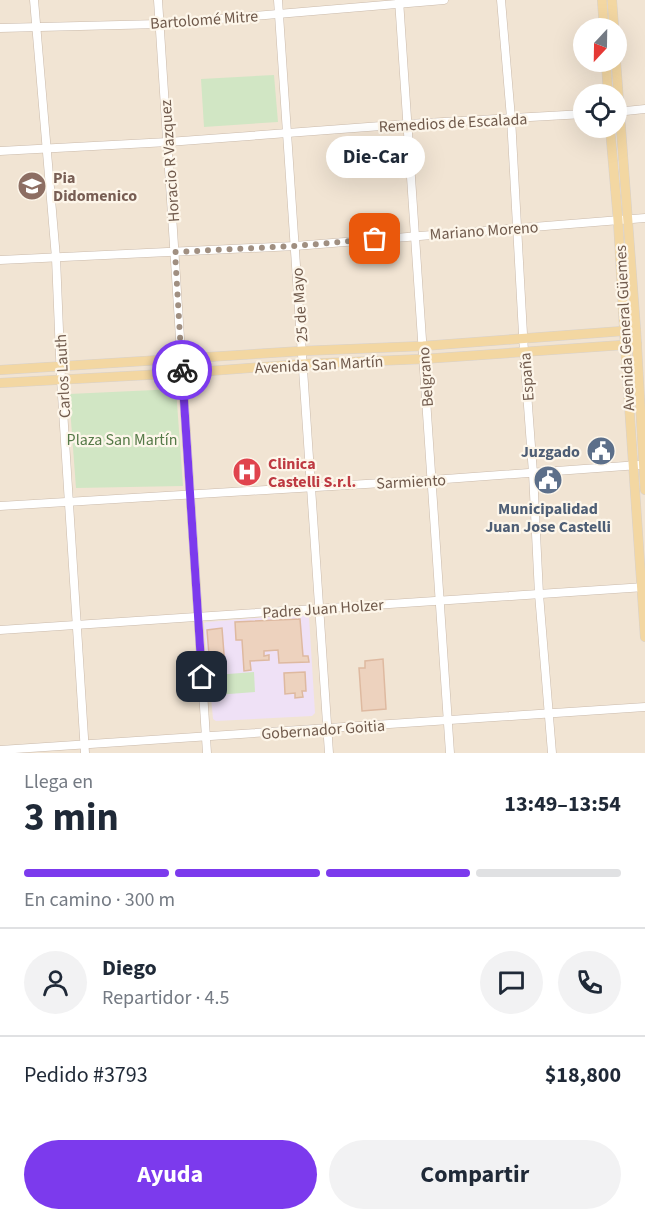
<!DOCTYPE html>
<html lang="es">
<head>
<meta charset="utf-8">
<style>
  :root { --surface:#fff; --page:#f2f2f3; --text:#1f2937; --muted:#747a83; --line:#e0e1e3; --accent:#7c3aed }
  body { margin:0; font-family:"Source Sans 3",sans-serif; background:var(--page); color:var(--text); height:100vh; display:flex; flex-direction:column; font-size:22px; white-space:nowrap }
  * { box-sizing:border-box; margin:0 }
  p { font-size:20px; color:var(--muted) }
  .icon { flex:none; width:33px; height:33px; fill:none; stroke:currentColor; stroke-width:2; stroke-linecap:round; stroke-linejoin:round }
  .map { position:relative; height:753px; overflow:hidden }
  .panel { display:flex; flex-direction:column; background:var(--surface); flex:1 }
  .panel>* { flex:none }
  .needle { width:39px; rotate:202deg }
  .controls { position:absolute; left:573px; top:18px; display:grid; gap:12px }
  .controls a { display:grid; place-items:center; width:54px; height:54px; border-radius:50%; background:var(--surface); box-shadow:0 6px 24px #0002; font-size:30px }
  .pin { position:absolute; display:grid; place-items:center; width:51px; height:51px; color:#fff; margin:-26px; border-radius:12px; box-shadow:0 3px 9px #0006 }
  .courier { position:absolute; display:grid; place-items:center; width:60px; height:60px; margin:-30px; border:4px solid #7c3aed; border-radius:50%; background:#fff; color:#222; box-shadow:0 2px 8px #0007 }
  .bubble { position:absolute; height:42px; border-radius:21px; background:var(--surface); box-shadow:0 6px 24px #0002; font-size:20px; font-weight:700; line-height:42px; text-align:center }
  .overview em { font-style:normal; font-weight:700 }
  .overview div { display:flex; flex-direction:column-reverse }
  .overview { display:flex; align-items:center; justify-content:space-between; height:102px; padding:0 24px }
  h1 { font-size:39px; font-weight:700; line-height:45px }
  .bar { display:grid; grid-template-columns:repeat(4,1fr); gap:9px 6px; align-content:center; height:72px; padding:0 24px }
  .bar i { height:8px; border-radius:4px; background:var(--line) }
  .bar .active { background:var(--accent) }
  .bar p { grid-column:span 4 }
  .line { display:flex; align-items:center; gap:15px; padding:0 24px; border-top:2px solid var(--line) }
  .line div { flex:1 }
  .round { display:grid; place-items:center; flex:none; width:63px; height:63px; border-radius:32px; background:var(--page) }
  .button { display:flex; gap:12px; margin-top:auto; padding:12px 24px }
  .button a { flex:1; height:69px; border-radius:36px; background:var(--accent); color:#fff; font-size:24px; font-weight:700; line-height:69px; text-align:center }
  .button a+a { background:var(--page); color:var(--text) }
  .map>svg:first-child { display:block }
  .residential { fill:#f1e4d3; fill-rule:evenodd }
  .education { fill:#efe1f6 }
  .green { fill:#d1e6c4 }
  .building { fill:#edd2be; stroke:#deb9a0; stroke-width:1.5 }
  .lines { fill:none; stroke-linecap:round; stroke-linejoin:round }
  .minor-casing { stroke:#cabaab; stroke-width:9 }
  .major-casing { stroke:#d7d1cd; stroke-width:10 }
  .minor { stroke:#fff; stroke-width:8 }
  .major { stroke:#f3d7a2; stroke-width:9 }
  .done { stroke:#a08f81; stroke-width:6; stroke-dasharray:0 10.8 }
  .route { stroke:#7c3aed; stroke-width:8 }
  .labels { text-anchor:middle; stroke-width:4.5; stroke-linejoin:round; paint-order:stroke }
  .street-label { font-size:16px; fill:#705a4c; stroke:#fdf6ea }
  .education-label { font-size:16px; font-weight:bold; fill:#785e54; stroke:#fdf6ea; text-anchor:start }
  .park-label { font-size:16px; fill:#557a48; stroke:#fdf6ea }
  .service-label { font-size:16px; font-weight:bold; fill:#4e5e75; stroke:#fdf6ea; text-anchor:end }
  .health-label { font-size:16px; font-weight:bold; fill:#be3a42; stroke:#fdf6ea; text-anchor:start }
</style>
</head>
<body>
<div class="map">
<svg width="645" height="753" viewBox="0 0 645 753">
  <rect width="100%" height="100%" fill="#faf2e4"/>
  <path class="residential" d="M0,0H645V753H0ZM584,28H616V62H584ZM584,94H616V128H584Z"/>
  <polygon class="education" points="306,614 309,617 315,713 312,716 216,721 213,719 204,623 207,622"/>
  <g class="green">
    <polygon points="274,75 278,122 204,127 201,79"/>
    <polygon points="176,389 183,486 76,488 69,394"/>
    <polygon points="254,672 255,692 216,695 215,675"/>
  </g>
  <g class="building">
    <polygon points="300,619 303,656 308,656 309,662 279,663 278,650 264,651 264,656 269,655 269,660 250,661 251,670 244,671 242,640 236,640 235,622"/>
    <polygon points="222,628 225,667 210,668 207,630"/>
    <polygon points="383,659 386,709 362,711 359,668 365,668 365,661"/>
    <polygon points="305,672 306,691 302,691 303,697 295,698 295,693 285,694 284,673"/>
  </g>
  <g class="lines">
    <g class="minor-casing">
      <g id="minor">
        <polyline points="34,0 56,258 61,379 85,753"/>
        <polyline points="158,0 207,753"/>
        <polyline points="278,0 329,753"/>
        <polyline points="399,0 450,753"/>
        <polyline points="501,0 511,118 524,352 533,473 539,594 552,753"/>
        <polyline points="0,28 160,24 444,0"/>
        <polyline points="616,112 645,109"/>
        <polyline points="0,151 168,142 408,124 584,114"/>
        <polyline points="0,260 295,246 645,218"/>
        <polyline points="0,506 432,480 639,465"/>
        <polyline points="0,630 645,587"/>
        <polyline points="0,750 645,707"/>
      </g>
    </g>
    <g class="major-casing">
      <g id="major">
        <polyline points="602,0 604,28"/>
        <polyline points="612,0 614,28"/>
        <polyline points="606,62 608,94"/>
        <polyline points="616,62 636,330 645,490"/>
        <polyline points="610,128 618,220 625,345 645,637"/>
        <polyline points="0,370 302,351 423,346 636,330"/>
        <polyline points="0,383 183,373 303,364 423,359 637,344"/>
      </g>
    </g>
    <use href="#minor" class="minor"/>
    <use href="#major" class="major"/>
  </g>
  <g class="lines">
    <polyline class="done" points="182,370 175,252 295,246 375,239"/>
    <polyline class="route" points="182,370 202,677"/>
  </g>
  <defs>
    <g id="university-disc" transform="scale(1.5)"><circle r="9.5" fill="#8d6e63" stroke="#fdf6ea"/><path d="M0-5L7-2L0 1L-7-2ZM-4 1L0 2.5L4 1V4Q0 6-4 4Z" fill="#fff"/></g>
    <g id="civic-disc" transform="scale(1.5)"><circle r="9.5" fill="#5c6f8a" stroke="#fdf6ea"/><path d="M-.6-6.5H3V-4.5H.6V-3L4-1V1h2V6H-6V1h2V-1L-.6-3ZM-1.2 2.5V6h2.4V2.5Z" fill="#fff"/></g>
    <g id="hospital-disc" transform="scale(1.5)"><circle r="9.5" fill="#e0444e" stroke="#fdf6ea"/><path d="M-5-5h3v3.5h4V-5h3V5h-3V1.5h-4V5h-3Z" fill="#fff"/></g>
  </defs>
  <g fill-rule="evenodd">
    <use href="#university-disc" x="32" y="186"/>
    <use href="#civic-disc" x="601" y="451"/>
    <use href="#hospital-disc" x="247" y="472"/>
    <use href="#civic-disc" x="548" y="480"/>
  </g>
  <g class="labels">
    <g class="street-label">
      <text transform="translate(204 19) rotate(-4)" y="6">Bartolomé Mitre</text>
      <text transform="translate(453 122) rotate(-3)" y="6">Remedios de Escalada</text>
      <text transform="translate(169 161) rotate(-94)" y="6">Horacio R Vazquez</text>
      <text transform="translate(484 230) rotate(-4)" y="6">Mariano Moreno</text>
      <text transform="translate(299 305) rotate(-94)" y="6">25 de Mayo</text>
      <text transform="translate(624 328) rotate(-93)" y="6">Avenida General Güemes</text>
      <text transform="translate(319 364) rotate(-3)" y="6">Avenida San Martín</text>
      <text transform="translate(62 376) rotate(-93)" y="6">Carlos Lauth</text>
      <text transform="translate(425 377) rotate(-94)" y="6">Belgrano</text>
      <text transform="translate(526 377) rotate(-94)" y="6">España</text>
      <text transform="translate(411 481) rotate(-3)" y="6">Sarmiento</text>
      <text transform="translate(323 608) rotate(-4)" y="6">Padre Juan Holzer</text>
      <text transform="translate(323 729) rotate(-4)" y="6">Gobernador Goitia</text>
    </g>
    <g class="education-label">
      <text x="53" y="183">Pia<tspan x="53" dy="18">Didomenico</tspan></text>
    </g>
    <g class="park-label">
      <text x="122" y="445">Plaza San Martín</text>
    </g>
    <g class="service-label">
      <text x="580" y="457">Juzgado</text>
      <text x="548" y="514" text-anchor="middle">Municipalidad<tspan x="548" dy="18">Juan Jose Castelli</tspan></text>
    </g>
    <g class="health-label">
      <text x="268" y="469">Clinica<tspan x="268" dy="18">Castelli S.r.l.</tspan></text>
    </g>
  </g>
</svg>
<div class="controls">
<a><svg class="needle" viewBox="-14 -14 28 28"><path d="M0-13l5 13h-10z" fill="#e53935"/><path d="M0 13l5-13h-10z" fill="#747a83"/></svg></a>
<a><svg class="icon" aria-label="locate" viewBox="0 0 24 24"><circle cx="12" cy="12" r="6"/><path d="M12 2v4M12 18v4M2 12h4M18 12h4"/></svg></a>
</div>
<div class="pin" style="left:375px;top:239px;background:#ea580c"><svg class="icon" aria-label="bag" viewBox="0 0 24 24"><path d="M5 8h14l-1 12H6zM9 8a3 3 0 0 1 6 0"/></svg></div>
<div class="pin" style="left:202px;top:677px;background:#1f2937"><svg class="icon" aria-label="home" viewBox="0 0 24 24"><path d="M3 11l9-7 9 7M6 9v11h12V9"/></svg></div>
<div class="courier" style="left:182px;top:370px"><svg class="icon" aria-label="bike" viewBox="0 0 24 24"><circle cx="6" cy="16" r="4"/><circle cx="18" cy="16" r="4"/><path d="M6 16l4-8h5l3 8M10 8l3 8H6M13 5h3"/></svg></div>
<div class="bubble" style="left:326px;top:136px;width:99px">Die-Car</div>
</div>
<section class="panel">
<div class="overview"><div><h1>3 min</h1><p>Llega en</p></div><em>13:49–13:54</em></div>
<div class="bar"><i class="active"></i><i class="active"></i><i class="active"></i><i></i><p>En camino · 300 m</p></div>
<div class="line" style="height:108px"><a class="round"><svg class="icon" aria-label="person" viewBox="0 0 24 24"><circle cx="12" cy="8" r="4"/><path d="M4 21q1-7 8-7t8 7"/></svg></a><div><b>Diego</b><p>Repartidor · 4.5</p></div><a class="round"><svg class="icon" aria-label="chat" viewBox="0 0 24 24"><path d="M4 5h16v11H9l-5 4z"/></svg></a><a class="round"><svg class="icon" aria-label="phone" viewBox="0 0 24 24"><path d="M5 4h4l2 5-3 2q2 4 5 5l2-3 5 2v4C11 20 4 13 5 4z"/></svg></a></div>
<div class="line" style="height:78px"><div>Pedido #3793</div><b>$18,800</b></div>
<div class="button"><a>Ayuda</a><a>Compartir</a></div>
</section>
</body>
</html>
